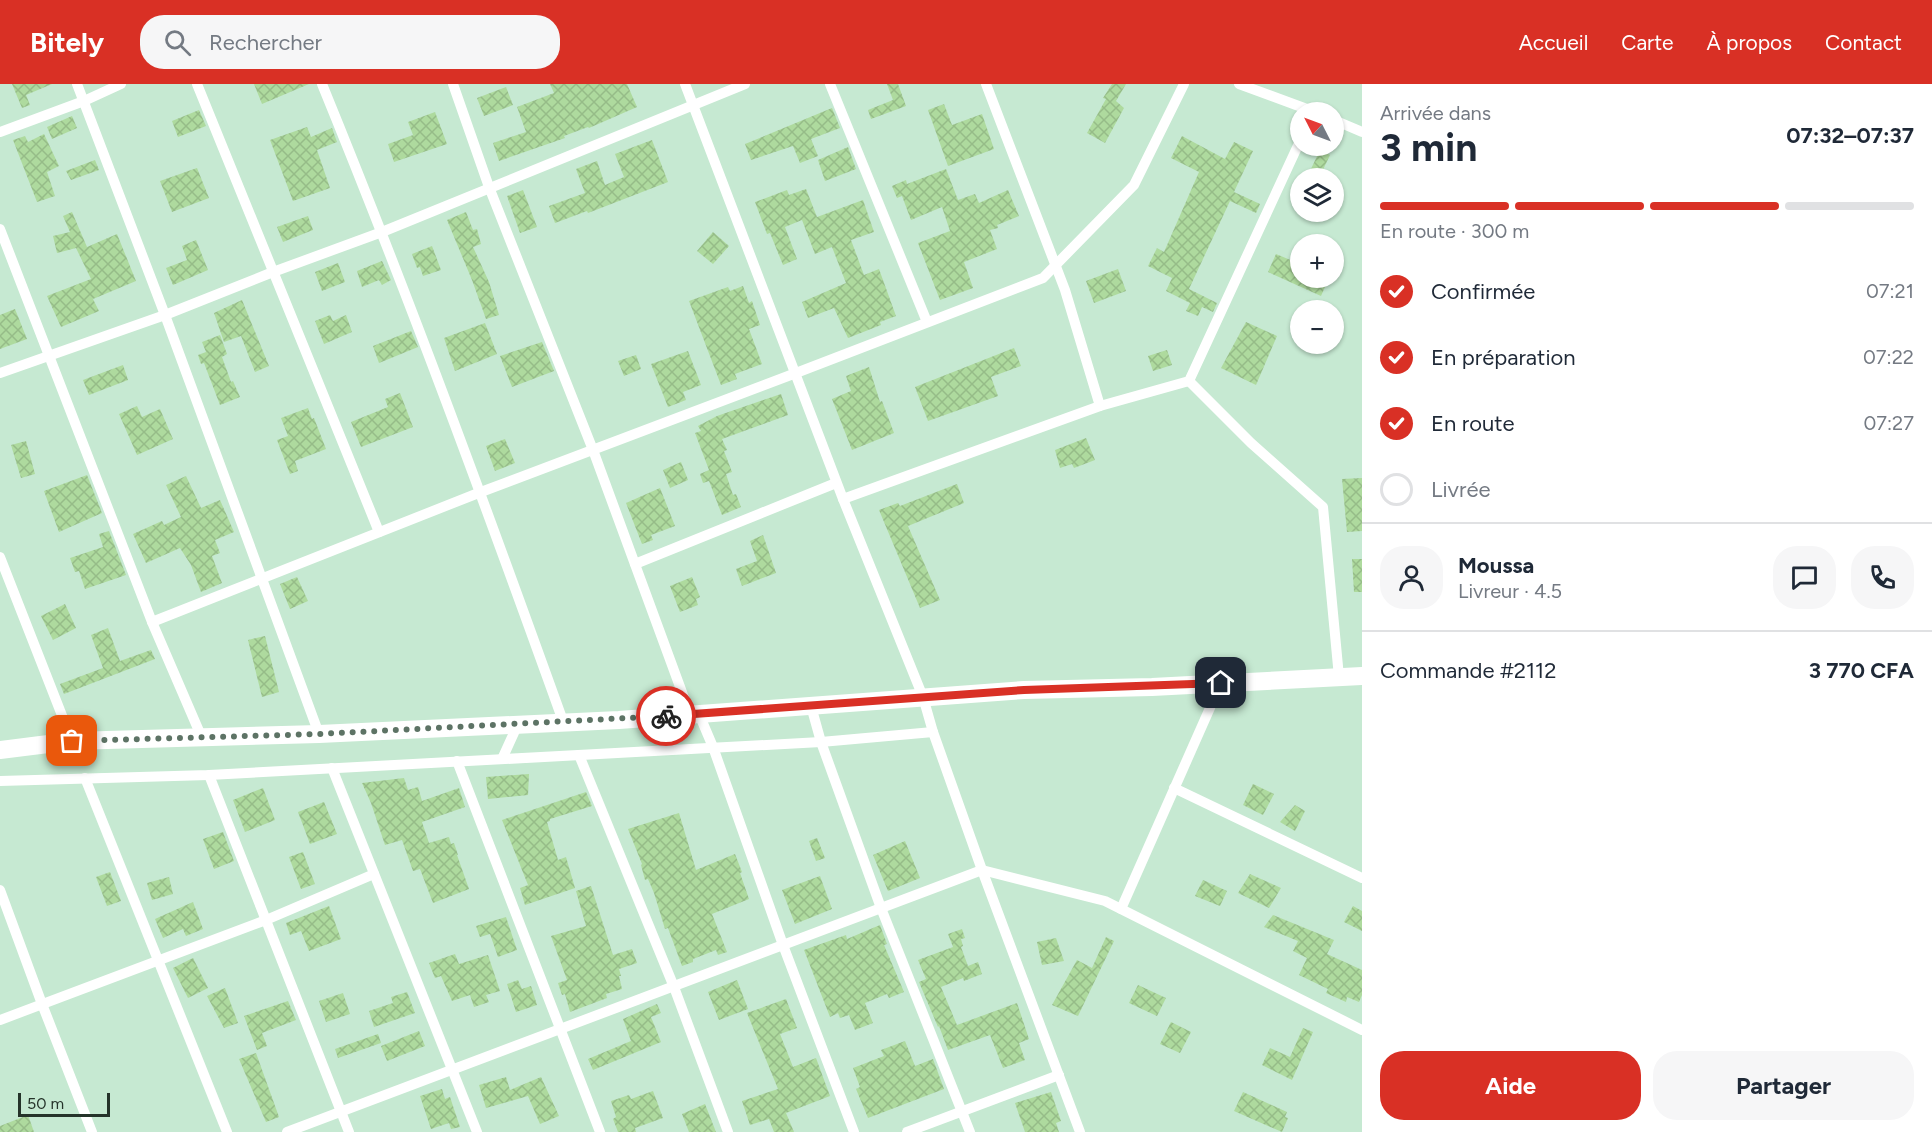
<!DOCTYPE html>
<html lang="fr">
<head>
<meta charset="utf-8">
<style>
  :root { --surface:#fff; --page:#f6f6f7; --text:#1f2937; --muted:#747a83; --line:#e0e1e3; --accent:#d93025 }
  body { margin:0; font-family:Figtree,sans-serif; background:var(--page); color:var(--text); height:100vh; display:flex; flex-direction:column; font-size:22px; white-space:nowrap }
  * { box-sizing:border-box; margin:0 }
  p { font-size:20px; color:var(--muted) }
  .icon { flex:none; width:33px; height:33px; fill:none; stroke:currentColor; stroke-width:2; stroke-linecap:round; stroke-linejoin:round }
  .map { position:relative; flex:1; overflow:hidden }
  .sheet { display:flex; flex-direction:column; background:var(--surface); width:570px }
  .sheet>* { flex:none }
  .needle { width:39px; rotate:312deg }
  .fabs { position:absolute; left:1290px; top:18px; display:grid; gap:12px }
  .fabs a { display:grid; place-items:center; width:54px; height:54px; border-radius:50%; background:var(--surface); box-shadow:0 2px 4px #0004; font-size:30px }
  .scale { position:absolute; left:18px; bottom:15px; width:92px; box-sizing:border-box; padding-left:6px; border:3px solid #25332a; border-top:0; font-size:16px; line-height:21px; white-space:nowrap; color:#25332a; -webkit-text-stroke:4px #c6e9d2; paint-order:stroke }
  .pin { position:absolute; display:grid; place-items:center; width:51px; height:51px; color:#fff; margin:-26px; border-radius:12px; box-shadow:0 3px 9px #0006 }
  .courier { position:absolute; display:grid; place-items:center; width:60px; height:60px; margin:-30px; border:4px solid #d93025; border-radius:50%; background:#fff; color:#222; box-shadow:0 2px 8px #0007 }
  .overview em { font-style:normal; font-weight:700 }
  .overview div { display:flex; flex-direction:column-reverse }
  .overview { display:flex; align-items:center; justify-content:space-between; height:102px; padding:0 18px }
  h1 { font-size:39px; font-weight:700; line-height:45px }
  .bar { display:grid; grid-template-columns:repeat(4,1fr); gap:9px 6px; align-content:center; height:72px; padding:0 18px }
  .bar i { height:8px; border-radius:4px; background:var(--line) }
  .bar .active { background:var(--accent) }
  .bar p { grid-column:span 4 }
  .line { display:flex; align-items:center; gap:15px; padding:0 18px; border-top:2px solid var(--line) }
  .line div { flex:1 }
  .round { display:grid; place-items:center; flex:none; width:63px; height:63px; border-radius:24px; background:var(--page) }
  ol { padding:0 18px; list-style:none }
  li { display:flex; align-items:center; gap:18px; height:66px }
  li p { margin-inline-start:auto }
  li .icon { padding:6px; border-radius:50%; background:var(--accent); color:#fff; stroke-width:4 }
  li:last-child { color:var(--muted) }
  li i { width:33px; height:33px; border:3px solid var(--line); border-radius:50% }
  .button { display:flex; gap:12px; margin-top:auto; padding:12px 18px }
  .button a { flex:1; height:69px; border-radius:24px; background:var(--accent); color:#fff; font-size:24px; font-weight:700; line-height:69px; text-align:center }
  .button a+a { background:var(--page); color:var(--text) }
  header { display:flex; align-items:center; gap:36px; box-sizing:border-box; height:84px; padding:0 30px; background:var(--accent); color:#fff }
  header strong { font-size:28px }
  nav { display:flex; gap:33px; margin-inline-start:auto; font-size:21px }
  .search { width:420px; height:54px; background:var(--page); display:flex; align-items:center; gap:15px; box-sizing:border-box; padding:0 21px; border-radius:24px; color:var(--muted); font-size:22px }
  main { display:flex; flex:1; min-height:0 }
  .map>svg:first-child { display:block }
  .building { fill:url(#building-cross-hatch) }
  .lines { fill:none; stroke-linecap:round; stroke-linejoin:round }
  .minor { stroke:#fff; stroke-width:10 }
  .primary { stroke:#fff; stroke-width:18 }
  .done { stroke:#5d7365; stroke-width:6; stroke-dasharray:0 10.8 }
  .route { stroke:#d93025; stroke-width:8 }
</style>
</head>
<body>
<header>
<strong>Bitely</strong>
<div class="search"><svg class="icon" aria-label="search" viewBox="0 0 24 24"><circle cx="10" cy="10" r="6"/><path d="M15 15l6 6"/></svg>Rechercher</div>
<nav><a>Accueil</a><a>Carte</a><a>À propos</a><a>Contact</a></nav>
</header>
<main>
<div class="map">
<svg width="1362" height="1048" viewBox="0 0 1362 1048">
  <defs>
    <pattern id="building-cross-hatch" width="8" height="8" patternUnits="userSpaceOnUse" patternTransform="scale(1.5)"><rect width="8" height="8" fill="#aeda9e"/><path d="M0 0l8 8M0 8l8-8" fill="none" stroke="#96bc88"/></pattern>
  </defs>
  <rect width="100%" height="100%" fill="#c6e9d2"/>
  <g class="building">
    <polygon points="12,0 52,0 26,11 30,21 22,24"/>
    <polygon points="254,0 309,0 262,20"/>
    <polygon points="550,0 627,0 637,23 589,44 588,43 564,52 565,54 499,77 493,59 526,48 517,23 554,9"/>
    <polygon points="887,0 898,0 906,22 871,35 868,26 893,16"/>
    <polygon points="1112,0 1126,0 1116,17 1124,24 1105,59 1087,49 1106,15 1103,14"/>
    <polygon points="506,3 513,21 484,32 477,14"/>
    <polygon points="944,20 952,41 982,30 994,65 948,82 928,26"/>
    <polygon points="832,24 840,44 811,55 818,72 800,79 793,62 751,76 745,60"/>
    <polygon points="199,26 206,42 178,53 172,37"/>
    <polygon points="435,28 447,60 394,78 388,60 413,51 408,38"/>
    <polygon points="72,32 77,44 52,55 47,43"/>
    <polygon points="307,43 311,53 332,44 337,58 317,66 330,104 293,117 270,56"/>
    <polygon points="44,50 59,82 47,88 55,112 37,118 13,56 25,52 28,58"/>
    <polygon points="1182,52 1225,75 1234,58 1253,67 1234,108 1260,120 1256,129 1230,117 1189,205 1217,219 1213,228 1202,223 1198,232 1186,227 1190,219 1166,207 1172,194 1148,182 1157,164 1164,168 1199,88 1171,74"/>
    <polygon points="652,56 668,98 588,129 587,127 555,139 549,122 585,109 576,85 597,77 605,101 624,93 615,70"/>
    <polygon points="848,63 856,85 825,97 818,76"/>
    <polygon points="1320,66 1330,71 1319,94 1309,89"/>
    <polygon points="95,76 99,86 71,96 66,87"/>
    <polygon points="197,84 209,114 172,128 160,97"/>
    <polygon points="946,85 958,116 975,110 979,119 1008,106 1019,132 997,141 998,144 990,146 997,165 964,178 973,204 940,216 918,159 950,147 942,123 911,136 902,112 897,114 892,102 906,96 907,100"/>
    <polygon points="806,105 817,133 863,116 874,148 851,156 864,191 879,185 896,232 880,238 881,241 848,254 834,224 808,234 802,218 846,199 832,163 815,170 802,136 785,143 797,175 783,181 770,149 767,150 755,118 787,106 789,111"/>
    <polygon points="523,106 537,143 520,149 507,112"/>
    <polygon points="72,128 87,163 117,150 136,197 93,215 99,227 61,243 47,212 91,195 76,164 57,169 53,152 70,148 63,132"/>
    <polygon points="466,128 473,146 477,145 481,160 473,163 489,198 499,231 486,235 472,196 447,136"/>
    <polygon points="308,132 313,146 283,158 277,143"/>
    <polygon points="713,148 729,162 713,180 697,167"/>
    <polygon points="196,156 208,186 173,201 166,184 187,176 182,162"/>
    <polygon points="432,162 441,186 423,192 420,183 417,184 412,170"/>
    <polygon points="1276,170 1300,180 1300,194 1329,194 1321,212 1268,188"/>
    <polygon points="382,177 391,196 382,201 379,196 362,203 357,187"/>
    <polygon points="338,179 345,198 322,207 315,188"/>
    <polygon points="1118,185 1126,207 1094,219 1086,197"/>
    <polygon points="743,202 749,219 752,217 760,241 749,245 762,280 735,290 737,295 721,301 689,217 728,203 730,207"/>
    <polygon points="242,216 269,282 255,288 241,252 224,258 214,229"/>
    <polygon points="15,225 27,255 0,265 0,231"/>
    <polygon points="330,231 333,237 346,231 352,248 324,260 315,237"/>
    <polygon points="1246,238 1277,252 1256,301 1221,284"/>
    <polygon points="485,239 497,270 455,287 444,254"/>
    <polygon points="411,247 418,263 379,279 373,262"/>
    <polygon points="220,251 227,270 222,273 231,298 233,297 240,313 220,321 204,279 201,280 198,271 206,268 202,258"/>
    <polygon points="542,258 554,287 512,303 500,272"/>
    <polygon points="1014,264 1021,282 991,293 998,312 928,337 915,303"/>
    <polygon points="1167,266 1172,281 1153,287 1148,272"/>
    <polygon points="688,267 701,301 683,308 686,316 668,323 651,280"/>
    <polygon points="636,271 641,285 624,292 618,277"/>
    <polygon points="123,281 128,296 89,311 83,296"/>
    <polygon points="869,283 880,318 882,317 894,349 852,366 832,315 851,307 846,292"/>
    <polygon points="400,309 413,343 361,363 351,338 388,323 385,315"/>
    <polygon points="781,310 788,331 722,355 727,366 724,367 732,388 726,390 733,411 736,410 741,423 722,431 709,397 703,399 700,390 709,386 695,349 701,347 698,342 717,332"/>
    <polygon points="137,322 142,333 160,325 173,355 137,371 119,330"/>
    <polygon points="308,324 312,335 314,334 326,365 295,377 298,387 290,390 277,356 288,352 281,334"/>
    <polygon points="1086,354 1095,376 1074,384 1072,380 1060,384 1055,366"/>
    <polygon points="505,355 515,379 495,387 486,362"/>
    <polygon points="26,357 35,390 21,394 11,361"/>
    <polygon points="681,378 688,396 670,404 663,386"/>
    <polygon points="87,391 102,429 59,448 44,407"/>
    <polygon points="186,392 201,424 220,416 234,448 215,456 220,469 212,472 222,499 201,508 191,481 180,464 146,479 133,450 162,437 164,441 181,433 166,401"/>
    <polygon points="1362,394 1362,447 1347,448 1342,395"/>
    <polygon points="957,400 964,419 908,442 940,516 920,524 879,426 898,419 900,422"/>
    <polygon points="660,404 675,442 651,451 653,456 642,460 626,419"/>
    <polygon points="109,447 126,491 85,505 79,487 75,488 70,474 103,463 99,450"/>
    <polygon points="763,451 776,489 742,502 736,485 757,477 750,457"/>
    <polygon points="1352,475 1362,475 1362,508 1354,508"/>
    <polygon points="297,493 308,517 290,525 280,500"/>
    <polygon points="692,493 700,513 696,515 698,521 680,528 670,502"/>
    <polygon points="65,520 76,544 53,556 41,532"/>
    <polygon points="108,544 120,577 151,566 155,575 64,610 60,600 103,584 91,551"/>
    <polygon points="265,552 279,608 262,613 248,556"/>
    <polygon points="529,690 528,711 488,715 486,693"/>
    <polygon points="404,694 408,706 418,703 422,717 459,704 465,723 422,738 429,759 449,753 451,760 454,759 458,771 457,771 469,805 433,819 420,785 413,787 402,756 385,761 371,719 362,699"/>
    <polygon points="1253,700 1274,710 1263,731 1243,721"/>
    <polygon points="263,704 275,736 245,748 233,716"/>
    <polygon points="586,708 592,722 550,735 550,737 547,738 558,776 566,773 575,804 525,821 520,804 528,801 502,736"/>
    <polygon points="324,718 337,750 310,760 298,728"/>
    <polygon points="1295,721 1305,727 1295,747 1280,738"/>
    <polygon points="679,729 696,786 735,770 742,788 740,789 749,815 712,830 727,868 718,871 716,866 693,875 693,878 682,882 668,844 665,845 654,809 648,795 645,796 641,781 642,780 628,745"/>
    <polygon points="223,748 234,777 214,785 203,755"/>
    <polygon points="817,754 825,774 816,777 809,757"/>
    <polygon points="905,757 920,794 888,807 873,771"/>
    <polygon points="303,768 315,800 301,805 289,773"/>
    <polygon points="110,788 121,817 107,822 96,793"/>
    <polygon points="1250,790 1281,804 1269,824 1238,809"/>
    <polygon points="820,792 832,825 795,840 782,806"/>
    <polygon points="169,793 173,810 152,816 147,799"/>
    <polygon points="1203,796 1227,807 1220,822 1195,812"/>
    <polygon points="591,802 613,871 632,865 637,879 619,885 621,892 619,892 622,905 606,910 607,914 570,928 565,910 562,911 558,899 567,896 551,852 586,842 576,807"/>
    <polygon points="193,818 203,845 186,852 183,845 163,854 155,835"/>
    <polygon points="329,822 341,855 309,867 301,847 290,851 286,839"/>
    <polygon points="1353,822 1362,827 1362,847 1344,838"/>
    <polygon points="1273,831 1334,856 1327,870 1362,886 1362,911 1359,918 1347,913 1346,918 1326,909 1328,905 1299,891 1307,874 1293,867 1298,857 1264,843"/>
    <polygon points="506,833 517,866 498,873 490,850 480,853 476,842"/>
    <polygon points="880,841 887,860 884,861 904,908 889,914 887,910 865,919 873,939 855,946 849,931 840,934 838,929 830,933 804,866 846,851 847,855"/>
    <polygon points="962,845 965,854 961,855 963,862 961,863 968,882 978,878 982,890 964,897 963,894 941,903 957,941 1017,919 1029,955 1019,959 1025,976 1003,984 990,951 948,966 939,942 938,943 919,898 926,895 918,876 953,863 948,850"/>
    <polygon points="1106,853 1114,857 1078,932 1052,921 1077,876 1092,884"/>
    <polygon points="1056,854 1064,877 1042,881 1037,858"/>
    <polygon points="455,870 459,880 488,871 500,907 486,911 489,918 474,923 470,911 452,917 441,892 435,894 429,879"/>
    <polygon points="193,874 208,904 188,914 173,884"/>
    <polygon points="518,896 522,905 531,902 537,921 516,928 507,900"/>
    <polygon points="737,896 748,925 719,936 708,908"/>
    <polygon points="1138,901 1166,914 1157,932 1129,919"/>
    <polygon points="225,904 238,939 224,944 207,912"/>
    <polygon points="407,908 415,929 374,943 369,927 393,919 391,913"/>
    <polygon points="343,909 350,930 326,938 319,917"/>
    <polygon points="786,915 797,944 780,950 793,983 816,974 830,1012 786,1029 794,1048 774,1048 769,1035 750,1041 742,1017 778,1005 747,929"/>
    <polygon points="288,917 296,936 262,949 267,962 257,966 244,932"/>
    <polygon points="657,920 661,929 651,933 661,958 593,986 588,975 631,957 623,935"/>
    <polygon points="1171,938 1191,948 1180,969 1160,960"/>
    <polygon points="1303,944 1313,948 1292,996 1262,981 1270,964 1290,973"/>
    <polygon points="419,947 425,962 387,977 381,962"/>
    <polygon points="378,950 381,959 338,974 335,965"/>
    <polygon points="905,957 915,982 933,975 944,1005 868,1034 856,1005 860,1003 853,984 884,972 881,966"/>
    <polygon points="256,969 279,1033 266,1038 239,975"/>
    <polygon points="506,993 510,1006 541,993 559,1032 540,1040 528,1012 486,1024 479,1001"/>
    <polygon points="442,1005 445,1015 450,1013 460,1043 451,1045 449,1039 431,1045 420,1012"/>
    <polygon points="653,1007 663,1034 635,1044 636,1048 618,1048 613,1035 616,1033 611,1017 629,1011 631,1015"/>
    <polygon points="1051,1008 1061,1037 1056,1039 1059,1048 1025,1048 1015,1019"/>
    <polygon points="1243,1008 1287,1028 1285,1033 1288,1034 1282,1048 1234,1027"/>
    <polygon points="705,1020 716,1048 689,1048 682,1030"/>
    <polygon points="28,1031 34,1048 0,1048 0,1042"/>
  </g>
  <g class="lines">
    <g class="minor">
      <polyline points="77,0 165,231 319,650"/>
      <polyline points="197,0 379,448"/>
      <path d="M322,0C408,210 486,423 563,637"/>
      <polyline points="453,0 489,103 593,366 690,630"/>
      <polyline points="685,0 843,415 923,613 933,648 982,786 1080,1048"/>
      <polyline points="830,0 927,238"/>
      <polyline points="986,0 1065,206 1100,322"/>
      <polyline points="1239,0 1315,28"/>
      <polyline points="1334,36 1362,48"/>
      <polyline points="0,48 84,17 121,0"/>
      <polyline points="0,145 152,538 202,654"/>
      <polyline points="0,289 165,231 273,188 382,148 745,0"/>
      <polyline points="1189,297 1251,359 1323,423 1339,593"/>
      <polyline points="843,415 1100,322 1189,297 1300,57"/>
      <polyline points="0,473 72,657"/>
      <polyline points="635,480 836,399"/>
      <polyline points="152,538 481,408 796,289 1043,194 1134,101 1184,0"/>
      <polyline points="811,622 821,658 881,824 970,1048"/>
      <polyline points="699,630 713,663 783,861 854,1048"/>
      <polyline points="579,671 674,903 728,1048"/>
      <polyline points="502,675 518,640"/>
      <polyline points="457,677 600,1048"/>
      <polyline points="332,684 477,1048"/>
      <polyline points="209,691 349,1048"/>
      <polyline points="85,694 227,1048"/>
      <polyline points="0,697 209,691 821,658 933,648"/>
      <polyline points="1174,704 1362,794"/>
      <polyline points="0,806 42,920 92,1048"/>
      <polyline points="1121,825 1221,599"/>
      <polyline points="0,936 266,836 374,790"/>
      <polyline points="287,1048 982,786 1105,817 1362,946"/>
      <polyline points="907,1048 1059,991"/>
    </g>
    <polyline class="primary" points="0,666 72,657 319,650 619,636 1024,606 1152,603 1362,592"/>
  </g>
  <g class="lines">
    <polyline class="done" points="72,657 319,650 666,632"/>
    <polyline class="route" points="666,632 1024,606 1221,599"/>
  </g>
</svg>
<div class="fabs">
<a><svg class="needle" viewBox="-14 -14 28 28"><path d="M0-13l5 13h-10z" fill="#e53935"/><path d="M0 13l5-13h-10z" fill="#747a83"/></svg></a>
<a><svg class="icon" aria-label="layers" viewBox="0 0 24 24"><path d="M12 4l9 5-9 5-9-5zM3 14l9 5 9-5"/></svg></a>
<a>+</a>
<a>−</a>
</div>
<div class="scale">50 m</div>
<div class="pin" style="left:72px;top:657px;background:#ea580c"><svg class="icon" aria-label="bag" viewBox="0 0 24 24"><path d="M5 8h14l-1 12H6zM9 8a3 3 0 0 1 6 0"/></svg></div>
<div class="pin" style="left:1221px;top:599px;background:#1f2937"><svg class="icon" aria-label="home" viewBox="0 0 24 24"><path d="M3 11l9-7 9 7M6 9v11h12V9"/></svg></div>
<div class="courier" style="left:666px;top:632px"><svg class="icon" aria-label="bike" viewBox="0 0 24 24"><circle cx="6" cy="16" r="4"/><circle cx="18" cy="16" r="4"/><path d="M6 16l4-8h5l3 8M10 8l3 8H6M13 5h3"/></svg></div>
</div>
<section class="sheet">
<div class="overview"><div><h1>3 min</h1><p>Arrivée dans</p></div><em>07:32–07:37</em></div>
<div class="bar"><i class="active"></i><i class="active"></i><i class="active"></i><i></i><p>En route · 300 m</p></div>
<ol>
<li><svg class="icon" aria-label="check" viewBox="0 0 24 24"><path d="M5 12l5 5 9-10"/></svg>Confirmée<p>07:21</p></li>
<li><svg class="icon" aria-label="check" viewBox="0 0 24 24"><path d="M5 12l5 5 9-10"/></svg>En préparation<p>07:22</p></li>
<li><svg class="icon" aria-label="check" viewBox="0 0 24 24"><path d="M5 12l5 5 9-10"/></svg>En route<p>07:27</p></li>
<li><i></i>Livrée</li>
</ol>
<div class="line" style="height:108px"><a class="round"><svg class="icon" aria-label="person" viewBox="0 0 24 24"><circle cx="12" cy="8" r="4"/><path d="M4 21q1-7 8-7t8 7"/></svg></a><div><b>Moussa</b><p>Livreur · 4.5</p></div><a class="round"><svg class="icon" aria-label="chat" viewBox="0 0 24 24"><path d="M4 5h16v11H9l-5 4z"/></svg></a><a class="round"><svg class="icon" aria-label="phone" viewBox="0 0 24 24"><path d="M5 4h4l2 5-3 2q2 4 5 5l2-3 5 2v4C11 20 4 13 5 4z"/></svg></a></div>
<div class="line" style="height:78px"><div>Commande #2112</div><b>3 770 CFA</b></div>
<div class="button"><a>Aide</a><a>Partager</a></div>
</section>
</main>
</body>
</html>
